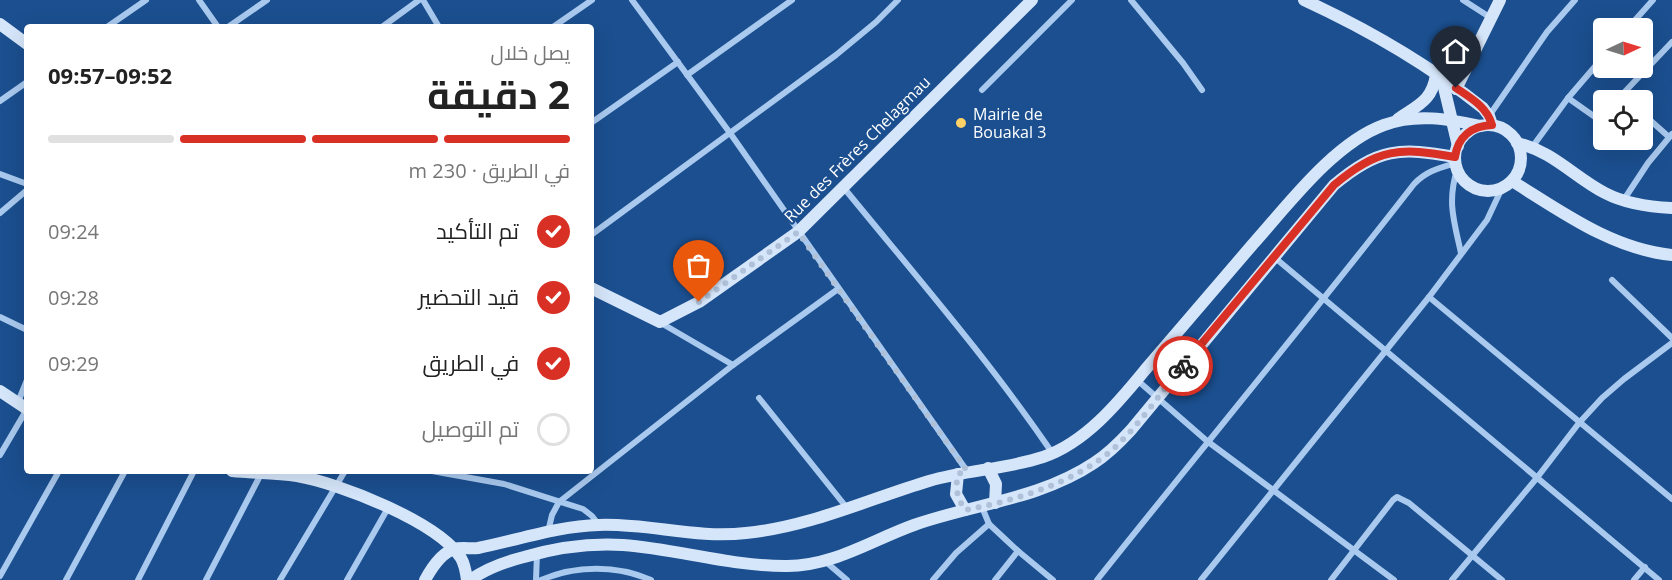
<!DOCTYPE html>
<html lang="ar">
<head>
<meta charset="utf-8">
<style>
  :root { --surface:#fff; --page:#f6f6f6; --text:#222; --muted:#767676; --line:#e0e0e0; --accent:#d93025 }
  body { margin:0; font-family:"Open Sans",Cairo,sans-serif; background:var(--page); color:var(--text); direction:rtl; height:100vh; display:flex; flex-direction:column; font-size:22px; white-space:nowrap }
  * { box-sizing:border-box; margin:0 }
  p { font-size:20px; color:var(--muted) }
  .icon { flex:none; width:33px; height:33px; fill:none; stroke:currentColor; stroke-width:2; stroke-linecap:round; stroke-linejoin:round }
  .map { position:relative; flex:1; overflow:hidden; direction:ltr }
  .side { position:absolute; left:24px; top:24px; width:570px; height:450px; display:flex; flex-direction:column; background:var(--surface); border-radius:6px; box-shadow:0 6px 24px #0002; direction:rtl }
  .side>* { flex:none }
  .needle { width:39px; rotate:86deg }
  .controls { position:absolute; left:1593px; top:18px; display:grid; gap:12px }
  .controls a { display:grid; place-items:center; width:60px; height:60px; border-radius:6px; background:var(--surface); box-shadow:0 6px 24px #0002; font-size:30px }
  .pin { position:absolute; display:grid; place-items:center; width:51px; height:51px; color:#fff; margin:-62px -26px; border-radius:50% 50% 50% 0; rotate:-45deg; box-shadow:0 0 6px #0007 }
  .pin .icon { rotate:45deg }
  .courier { position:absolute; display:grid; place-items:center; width:60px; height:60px; margin:-30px; border:4px solid #d93025; border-radius:50%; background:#fff; color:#222; box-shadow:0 2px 8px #0007 }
  .head em { font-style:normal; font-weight:700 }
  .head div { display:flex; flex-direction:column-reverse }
  .head { display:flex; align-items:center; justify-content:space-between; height:102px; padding:0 24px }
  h1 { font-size:39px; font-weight:700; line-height:45px }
  .bar { display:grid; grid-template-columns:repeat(4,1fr); gap:9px 6px; align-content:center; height:72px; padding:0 24px }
  .bar i { height:8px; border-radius:4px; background:var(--line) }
  .bar .current { background:var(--accent) }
  .bar p { grid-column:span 4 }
  ol { padding:0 24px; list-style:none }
  li { display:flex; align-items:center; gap:18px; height:66px }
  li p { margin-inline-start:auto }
  li .icon { padding:6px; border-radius:50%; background:var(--accent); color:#fff; stroke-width:4 }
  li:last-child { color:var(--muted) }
  li i { width:33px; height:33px; border:3px solid var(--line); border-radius:50% }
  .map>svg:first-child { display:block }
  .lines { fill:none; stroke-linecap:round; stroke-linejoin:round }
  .street { stroke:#a9c9ee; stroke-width:6 }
  .secondary { stroke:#d6e6fa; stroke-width:12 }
  .done { stroke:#afc1d8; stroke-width:6; stroke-dasharray:0 10.8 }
  .route { stroke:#d93025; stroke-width:8 }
  .poi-dot { fill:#ffd166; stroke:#1b4f8f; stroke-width:2 }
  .labels { text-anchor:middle; stroke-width:4.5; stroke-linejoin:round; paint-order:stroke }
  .poi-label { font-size:16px; fill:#fff; stroke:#1b4f8f; text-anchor:start }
  .street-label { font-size:16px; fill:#fff; stroke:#1b4f8f }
</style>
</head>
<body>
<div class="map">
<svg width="1672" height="580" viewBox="0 0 1672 580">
  <rect width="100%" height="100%" fill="#1b4f8f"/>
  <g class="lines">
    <g class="street">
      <polyline points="199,0 218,27"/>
      <polyline points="423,0 439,27"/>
      <polyline points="632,0 730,133 967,471"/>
      <polyline points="1131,0 1183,63 1202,90"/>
      <polyline points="1463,0 1491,18"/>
      <polyline points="107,27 146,0"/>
      <polyline points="228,27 267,0"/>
      <polyline points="382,27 419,0"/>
      <polyline points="553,27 592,0"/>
      <polyline points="1628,28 1653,0"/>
      <polyline points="687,75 792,0"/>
      <polyline points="982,90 1072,0"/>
      <polyline points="1568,98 1595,117 1600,118 1604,115"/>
      <polyline points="1617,100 1672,42"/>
      <polyline points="0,101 27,82"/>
      <polyline points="1642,113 1669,137"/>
      <polyline points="1489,116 1547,32 1575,0"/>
      <polyline points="591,123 678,62"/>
      <polyline points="1533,146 1568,98 1604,56"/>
      <path d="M1457,170C1447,202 1454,221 1461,253"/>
      <polyline points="0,174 27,184"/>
      <path d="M844,188C915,275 989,360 1053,454"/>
      <polyline points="1623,201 1648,163 1672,134"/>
      <polyline points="0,213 27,190"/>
      <polyline points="591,235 836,55 876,22 898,0"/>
      <polyline points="1274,257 1659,580"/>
      <polyline points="1612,280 1672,338"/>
      <polyline points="1429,297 1672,499"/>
      <polyline points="0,317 27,330"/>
      <polyline points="661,323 733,365"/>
      <polyline points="1137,380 1207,441 1394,580"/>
      <polyline points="759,398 847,508"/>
      <polyline points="18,402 27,380"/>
      <polyline points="0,455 27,409"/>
      <polyline points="432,471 504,484 583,509 592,516 599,525"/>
      <polyline points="982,507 989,524 1018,551 1053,580"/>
      <polyline points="548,532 552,515 559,502 733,365 838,289"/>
      <polyline points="826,562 847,580"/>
      <polyline points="0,576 59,471"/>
      <polyline points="66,580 125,471"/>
      <polyline points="138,580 194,471"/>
      <polyline points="206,580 261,474"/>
      <polyline points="280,580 345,471"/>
      <polyline points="347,580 388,508"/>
      <polyline points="536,580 537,554"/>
      <path d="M541,580C576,565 617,565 651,580"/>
      <polyline points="933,580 956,553 989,524"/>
      <polyline points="995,580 1018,551"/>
      <path d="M1097,580C1202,448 1310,318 1414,184C1426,171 1439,168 1456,163"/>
      <polyline points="1201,580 1429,297 1487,220 1502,188"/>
      <polyline points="1331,580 1393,500 1397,497 1409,503 1502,580"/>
      <polyline points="1452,580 1536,479 1579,423 1602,398 1624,379 1672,343"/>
      <polyline points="1634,580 1645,567"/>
    </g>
    <g class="secondary">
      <path d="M1304,0C1367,29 1429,65 1483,108L1489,116L1492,125"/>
      <polyline points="0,24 27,44"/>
      <polyline points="1442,79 1458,146"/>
      <polyline points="1456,89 1500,0"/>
      <path d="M1398,119C1418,105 1432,101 1436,75"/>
      <circle cx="1488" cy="158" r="33"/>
      <path d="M1517,143C1553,151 1574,177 1605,193C1626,204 1649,207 1672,208"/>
      <path d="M1512,181C1562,212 1612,249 1672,255"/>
      <polyline points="591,288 660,322 699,302 798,232 1032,0"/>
      <polyline points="0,391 27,409"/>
      <polyline points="988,468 996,484 995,503"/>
      <path d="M232,471C254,473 276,473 297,476C339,483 438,522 461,558C465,565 466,572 467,580"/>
      <polyline points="958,474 956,494 965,510"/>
      <path d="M425,580C431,569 441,553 454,549C461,547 471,549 478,548C518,540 558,526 599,525C648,523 696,539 746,533C809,527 869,499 929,481C967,470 1007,469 1043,457C1085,443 1118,403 1145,370C1181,328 1217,286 1253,244C1288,205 1334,143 1384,125C1416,113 1448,119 1481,126"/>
      <path d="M470,580C487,568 504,562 524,557C555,548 591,543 623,545C677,549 731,566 785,566C832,567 872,540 914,525C974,504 1040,499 1094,463C1108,454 1120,442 1131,430L1334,185C1378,148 1400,147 1455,157"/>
    </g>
  </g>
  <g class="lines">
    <path class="done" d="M699,302L798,232L967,471L958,474C955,488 957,498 965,510C1014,501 1074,483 1112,450C1139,426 1160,393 1183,366"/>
    <path class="route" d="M1183,366L1334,185C1378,148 1400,147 1455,157C1458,136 1472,126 1492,125C1487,107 1471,98 1456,88"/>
  </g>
  <circle class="poi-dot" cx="961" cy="123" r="6"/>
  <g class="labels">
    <g class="poi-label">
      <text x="973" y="120">Mairie de<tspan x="973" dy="18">Bouakal 3</tspan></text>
    </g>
    <g class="street-label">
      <text transform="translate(857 149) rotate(-45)" y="6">Rue des Frères Chelagmau</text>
    </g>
  </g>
</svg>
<div class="controls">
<a><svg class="needle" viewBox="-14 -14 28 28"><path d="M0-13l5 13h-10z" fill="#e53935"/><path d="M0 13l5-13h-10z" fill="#767676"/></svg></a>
<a><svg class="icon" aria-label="locate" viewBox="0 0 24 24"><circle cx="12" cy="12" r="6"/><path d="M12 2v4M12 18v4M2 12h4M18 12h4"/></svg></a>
</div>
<div class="pin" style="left:699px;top:302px;background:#ea580c"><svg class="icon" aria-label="bag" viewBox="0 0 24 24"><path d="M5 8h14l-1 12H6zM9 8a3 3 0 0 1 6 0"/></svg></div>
<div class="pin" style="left:1456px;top:88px;background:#1f2937"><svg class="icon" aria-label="home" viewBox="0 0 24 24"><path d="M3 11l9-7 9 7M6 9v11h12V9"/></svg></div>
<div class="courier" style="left:1183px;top:366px"><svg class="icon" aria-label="bike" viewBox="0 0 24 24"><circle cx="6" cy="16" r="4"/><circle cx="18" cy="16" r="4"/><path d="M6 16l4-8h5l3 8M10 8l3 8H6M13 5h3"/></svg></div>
<section class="side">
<div class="head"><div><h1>2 دقيقة</h1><p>يصل خلال</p></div><em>09:52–09:57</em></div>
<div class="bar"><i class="current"></i><i class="current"></i><i class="current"></i><i></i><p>في الطريق · 230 m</p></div>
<ol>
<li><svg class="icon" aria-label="check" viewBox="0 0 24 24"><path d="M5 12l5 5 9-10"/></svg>تم التأكيد<p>09:24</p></li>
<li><svg class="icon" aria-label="check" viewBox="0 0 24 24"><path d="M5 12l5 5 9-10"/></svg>قيد التحضير<p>09:28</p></li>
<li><svg class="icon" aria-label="check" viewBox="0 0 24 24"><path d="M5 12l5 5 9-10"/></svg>في الطريق<p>09:29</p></li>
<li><i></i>تم التوصيل</li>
</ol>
</section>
</div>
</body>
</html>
